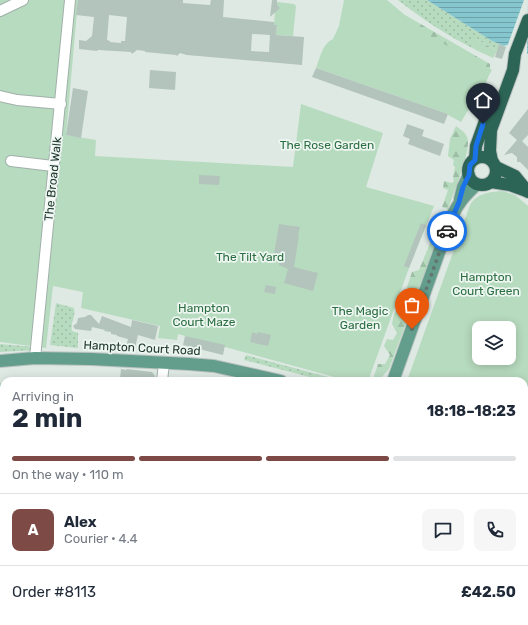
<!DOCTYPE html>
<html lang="en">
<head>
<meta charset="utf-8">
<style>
  :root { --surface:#fff; --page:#f6f6f7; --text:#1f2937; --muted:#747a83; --line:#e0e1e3; --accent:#7d4a45 }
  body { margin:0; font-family:Rubik,sans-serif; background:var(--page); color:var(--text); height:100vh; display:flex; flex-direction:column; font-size:15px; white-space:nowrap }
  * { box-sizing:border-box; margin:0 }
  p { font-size:13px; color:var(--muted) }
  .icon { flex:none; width:22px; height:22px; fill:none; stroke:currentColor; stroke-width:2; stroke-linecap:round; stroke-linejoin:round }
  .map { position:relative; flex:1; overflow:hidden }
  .drawer { position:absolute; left:0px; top:377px; width:528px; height:248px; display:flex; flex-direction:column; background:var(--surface); border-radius:12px 12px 0 0; box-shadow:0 2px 10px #0003 }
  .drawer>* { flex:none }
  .buttons { position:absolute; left:472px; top:321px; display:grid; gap:8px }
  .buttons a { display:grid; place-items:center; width:44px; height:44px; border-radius:8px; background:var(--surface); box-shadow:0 2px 10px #0003; font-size:20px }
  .pin { position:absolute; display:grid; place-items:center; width:34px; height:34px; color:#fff; margin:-41px -17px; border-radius:50% 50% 50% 0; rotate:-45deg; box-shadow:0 0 4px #0007 }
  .pin .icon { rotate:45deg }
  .courier { position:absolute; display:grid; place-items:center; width:40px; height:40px; margin:-20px; border:3px solid #1a73e8; border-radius:50%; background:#fff; color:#222; box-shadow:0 1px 5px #0007 }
  .head em { font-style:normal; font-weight:700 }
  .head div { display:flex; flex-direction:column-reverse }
  .head { display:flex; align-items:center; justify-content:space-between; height:68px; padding:0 12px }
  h1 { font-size:26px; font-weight:700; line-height:30px }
  .bar { display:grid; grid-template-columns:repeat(4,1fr); gap:6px 4px; align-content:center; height:48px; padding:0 12px }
  .bar i { height:5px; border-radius:3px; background:var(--line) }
  .bar .selected { background:var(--accent) }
  .bar p { grid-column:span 4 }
  .line { display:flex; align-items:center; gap:10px; padding:0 12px; border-top:1px solid var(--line) }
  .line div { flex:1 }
  .round { display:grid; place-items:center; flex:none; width:42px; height:42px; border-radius:8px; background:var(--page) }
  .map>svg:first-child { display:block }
  .built { fill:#ccd9d2 }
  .grass { fill:url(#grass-dots) }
  .forest { fill:url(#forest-firs) }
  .green { fill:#b7dbbe; fill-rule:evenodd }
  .water { fill:url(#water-rules) }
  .pier { fill:#dee9e4 }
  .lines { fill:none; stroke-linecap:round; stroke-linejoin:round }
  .stream { stroke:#86c7cf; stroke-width:2 }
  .building { fill:#b3c4bc; fill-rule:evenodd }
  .minor-casing { stroke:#a1b0aa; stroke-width:12 }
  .major-casing { stroke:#bcc3c1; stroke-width:14 }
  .highway-casing { stroke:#bcc3c1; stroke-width:14 }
  .minor { stroke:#fff; stroke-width:10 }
  .major { stroke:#639e8c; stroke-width:12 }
  .highway { stroke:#2c6455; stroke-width:12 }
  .done { stroke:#62766f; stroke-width:4; stroke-dasharray:0 7.2 }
  .route { stroke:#1a73e8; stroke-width:5 }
  .labels { text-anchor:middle; stroke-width:3.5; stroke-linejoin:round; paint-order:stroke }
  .park-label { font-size:12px; fill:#2b6e41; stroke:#eef6f2 }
  .street-label { font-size:12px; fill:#203830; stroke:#eef6f2 }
</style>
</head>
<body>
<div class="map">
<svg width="528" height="625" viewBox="0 0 528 625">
  <defs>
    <pattern id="grass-dots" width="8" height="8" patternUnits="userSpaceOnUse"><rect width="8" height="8" fill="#b7dbbe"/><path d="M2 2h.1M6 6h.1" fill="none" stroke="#9dbda4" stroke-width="1.8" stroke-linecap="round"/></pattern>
    <pattern id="forest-firs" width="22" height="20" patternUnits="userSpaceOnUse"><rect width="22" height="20" fill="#b7dbbe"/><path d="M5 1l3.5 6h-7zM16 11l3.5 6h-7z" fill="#9dbda4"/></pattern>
    <pattern id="water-rules" width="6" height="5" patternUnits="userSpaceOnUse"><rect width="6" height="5" fill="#86c7cf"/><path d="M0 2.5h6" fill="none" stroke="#6da3a8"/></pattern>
  </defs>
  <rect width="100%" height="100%" fill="#dee9e4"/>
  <polygon class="built" points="528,452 528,523 524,520 524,456"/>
  <g class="grass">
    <path d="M398,0H427L492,41L499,44L497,51L476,39L472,45L476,50C448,36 422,19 398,0Z"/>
    <path d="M56,303L74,308C76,317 70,323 72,331L78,333V348L50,345Z"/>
    <polygon points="0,344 35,347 35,350 0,352"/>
    <polygon points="246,355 343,381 325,381 244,360"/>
  </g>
  <g class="forest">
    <path d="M364,0H387L405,15L490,64C491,76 483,90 475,99L465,98Z"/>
    <polygon points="473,39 476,39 497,51 493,58 476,50 470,42"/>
    <path d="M456,126C460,129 465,132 467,137C473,147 452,196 448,209L442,207L448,190L443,188L444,181L452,183L454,181L453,177L455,167L453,165L454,160L448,156L450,139Z"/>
    <polygon points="444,218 444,220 389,369 379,380 373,379 378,364 385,364 390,355 384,346 387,339 393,340 397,333 392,324 394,314 401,299 409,299 411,294 407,287 412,272 419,270 433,236 427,229 431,221"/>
  </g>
  <g class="green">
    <polygon points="0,0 78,0 66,135 96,140 95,156 293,167 301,104 383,133 366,187 434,206 409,268 368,381 349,381 178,334 177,340 158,338 160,326 81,308 83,292 53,286 46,348 0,342"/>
    <path d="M344,0H382L433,38L492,70L461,122L448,115V114L316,68C320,58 322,44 333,39L339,26Z"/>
    <polygon points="277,2 294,4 296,6 293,36 276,35 277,25 274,25 275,10 279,9 277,6"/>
    <path d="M502,191L515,195L528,206V452L524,456V381H407L470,205C477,193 490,192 502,191ZM479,328H509V358H479Z"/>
    <polygon points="40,377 73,377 127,381 13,381"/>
    <polygon points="4,382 4,621 524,621 524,520 528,523 528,625 0,625 0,383"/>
  </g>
  <polygon class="water" points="427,0 528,0 528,54 507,45 504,46 492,41"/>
  <polygon class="pier" points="524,0 528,0 527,55 507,47"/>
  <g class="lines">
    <polyline class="stream" points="0,400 4,400"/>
  </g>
  <g class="building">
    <path d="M78,0H183V3L210,5L211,0H224L223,17L274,22V25H277L276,35L304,37L302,65L187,55L180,53L177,56L176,55L145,52V51L137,50L132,54L131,52L98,50L97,51L79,49V40L86,41L92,36L94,17L76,15ZM109,15L127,17L125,41H121V43L110,42V41L107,40ZM252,34L270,35L269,52L251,51Z"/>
    <polygon points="272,0 277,0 277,5 280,8 270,17"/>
    <polygon points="499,44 506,47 502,59 495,57"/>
    <polygon points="316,68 448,114 444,124 312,77"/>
    <polygon points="150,70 176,72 175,90 149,88"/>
    <polygon points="73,88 88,91 81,138 66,135"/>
    <polygon points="528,109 528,135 522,141 528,147 528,170 520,162 517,162 517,157 512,153 504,155 517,140 509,133"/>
    <polygon points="407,124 424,130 422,136 444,144 440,156 408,144 410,139 403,136"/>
    <polygon points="199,175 220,176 219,185 199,184"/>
    <polygon points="421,223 426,225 409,268 404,266"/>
    <polygon points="279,224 300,227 298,235 299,235 294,267 318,273 313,291 284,283 288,269 279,265 279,261 273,260"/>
    <polygon points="266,285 276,287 275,294 264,292"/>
    <polygon points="88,315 91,315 99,324 102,316 131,327 132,320 158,326 155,340 138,335 134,352 125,352 128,339 117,336 117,335 111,334 111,332 104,331 105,330 92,327 91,331 75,329 73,326 77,323 78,318 85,317"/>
    <polygon points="252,332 257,334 258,332 271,335 268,346 250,342"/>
    <polygon points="185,336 225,345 223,355 183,345"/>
    <polygon points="121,369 126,370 127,369 152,372 155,376 155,381 126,381 125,380 120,379"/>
  </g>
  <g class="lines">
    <g class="minor-casing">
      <g id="minor">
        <polyline points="0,11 23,0"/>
        <polyline points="0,96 17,100 61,104"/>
        <polyline points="11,161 53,166"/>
        <polyline points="35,358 70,0"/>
        <polyline points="162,381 164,363"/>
        <polyline points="136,625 137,621"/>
      </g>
    </g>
    <g class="major-casing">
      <g id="major">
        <polyline points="460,199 463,187 469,175"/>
        <polyline points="0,361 35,358 91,359 189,364 214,366 281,381"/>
        <path d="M393,381L452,216C460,200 465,196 477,184"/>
      </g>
    </g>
    <g class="highway-casing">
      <g id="highway">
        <circle cx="482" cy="171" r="14"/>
        <polyline points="475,159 476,146 491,104"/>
        <polyline points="492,161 490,151 491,130 513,70 515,54 528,20"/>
        <polyline points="496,167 515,176 528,192"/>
        <polyline points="491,182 510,185 526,191"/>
      </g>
    </g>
    <use href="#minor" class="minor"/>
    <use href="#major" class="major"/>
    <use href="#highway" class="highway"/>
  </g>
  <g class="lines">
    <polyline class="done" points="412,329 447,231"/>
    <polyline class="route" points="447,231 459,202 463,187 469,175 470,165 475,160 476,146 483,124"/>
  </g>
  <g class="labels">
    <g class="park-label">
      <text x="327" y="149">The Rose Garden</text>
      <text x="250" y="261">The Tilt Yard</text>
      <text x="486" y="281">Hampton<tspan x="486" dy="14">Court Green</tspan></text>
      <text x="204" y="312">Hampton<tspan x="204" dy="14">Court Maze</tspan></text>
      <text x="360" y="315">The Magic<tspan x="360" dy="14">Garden</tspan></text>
    </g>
    <g class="street-label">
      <text transform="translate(53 179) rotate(-84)" y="4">The Broad Walk</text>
      <text transform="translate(142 348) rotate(3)" y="4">Hampton Court Road</text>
    </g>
  </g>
</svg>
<div class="buttons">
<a><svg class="icon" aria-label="layers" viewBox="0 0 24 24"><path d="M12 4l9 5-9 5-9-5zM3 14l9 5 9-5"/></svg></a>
</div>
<div class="pin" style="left:412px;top:329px;background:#ea580c"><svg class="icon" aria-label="bag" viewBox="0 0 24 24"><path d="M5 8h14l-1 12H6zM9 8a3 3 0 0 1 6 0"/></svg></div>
<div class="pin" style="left:483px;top:124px;background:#1f2937"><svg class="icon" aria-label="home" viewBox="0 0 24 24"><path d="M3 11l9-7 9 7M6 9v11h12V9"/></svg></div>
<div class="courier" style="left:447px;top:231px"><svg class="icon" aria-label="car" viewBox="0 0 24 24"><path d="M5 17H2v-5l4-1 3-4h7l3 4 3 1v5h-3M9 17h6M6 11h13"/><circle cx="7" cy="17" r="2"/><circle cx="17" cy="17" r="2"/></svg></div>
<section class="drawer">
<div class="head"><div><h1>2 min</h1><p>Arriving in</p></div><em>18:18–18:23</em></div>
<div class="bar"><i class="selected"></i><i class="selected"></i><i class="selected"></i><i></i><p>On the way · 110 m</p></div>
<div class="line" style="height:72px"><b class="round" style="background:var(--accent);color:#fff">A</b><div><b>Alex</b><p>Courier · 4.4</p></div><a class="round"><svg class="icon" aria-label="chat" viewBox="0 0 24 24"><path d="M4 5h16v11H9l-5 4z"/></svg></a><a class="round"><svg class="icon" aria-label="phone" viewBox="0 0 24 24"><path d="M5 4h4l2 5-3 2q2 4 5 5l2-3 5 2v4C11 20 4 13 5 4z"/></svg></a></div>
<div class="line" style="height:52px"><div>Order #8113</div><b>£42.50</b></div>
</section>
</div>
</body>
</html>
